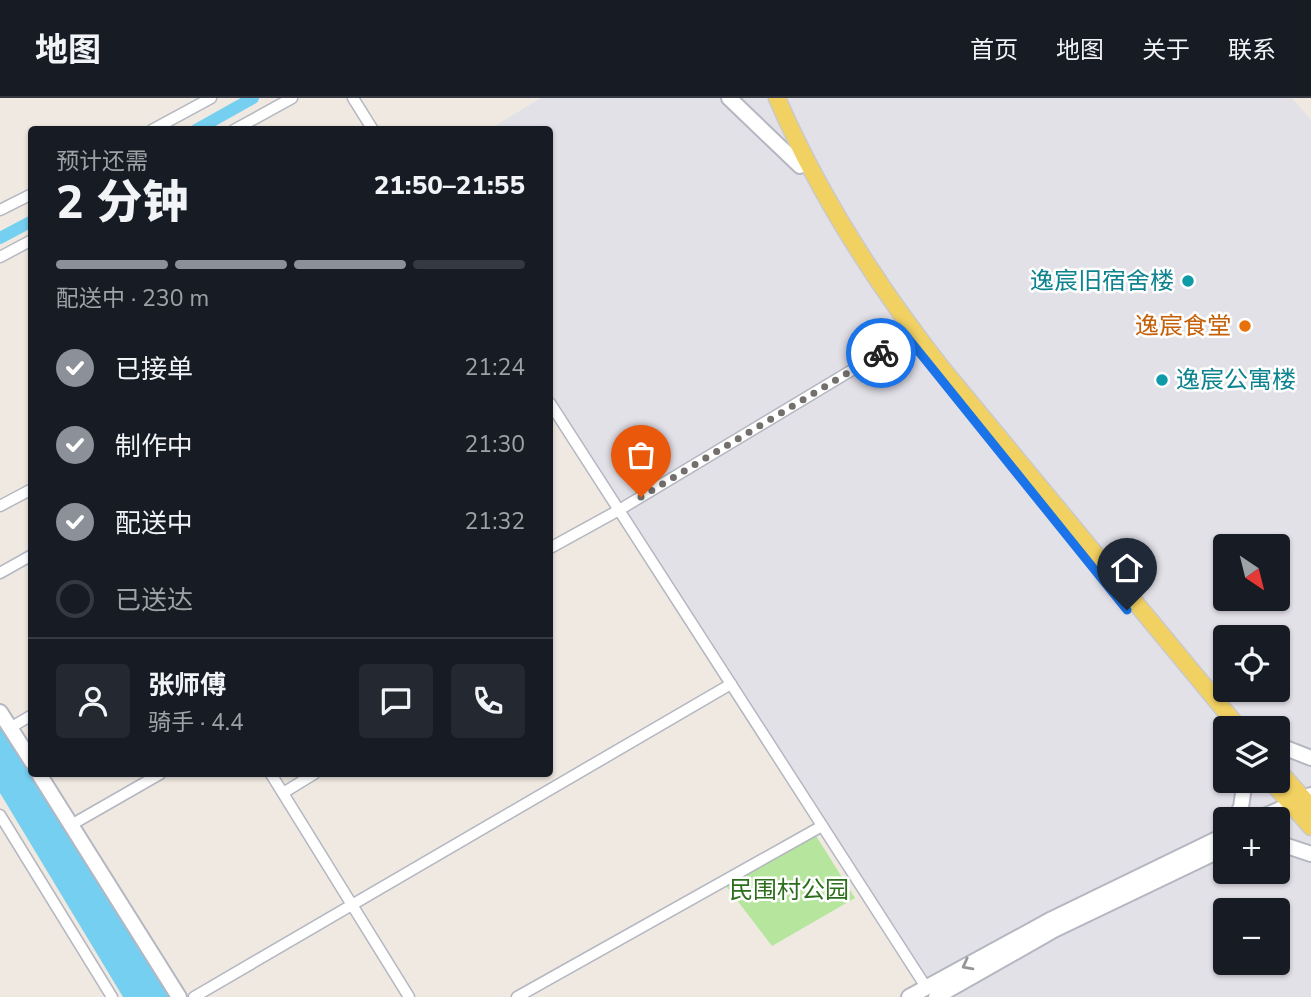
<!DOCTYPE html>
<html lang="zh">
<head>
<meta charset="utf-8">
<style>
  :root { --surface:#171b24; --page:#242831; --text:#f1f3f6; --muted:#9ea1a6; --line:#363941; --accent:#8c9099 }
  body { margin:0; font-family:"Nunito Sans","Noto Sans SC",sans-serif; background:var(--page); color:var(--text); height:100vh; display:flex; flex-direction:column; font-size:26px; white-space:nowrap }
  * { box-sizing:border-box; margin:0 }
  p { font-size:23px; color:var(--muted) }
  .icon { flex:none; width:38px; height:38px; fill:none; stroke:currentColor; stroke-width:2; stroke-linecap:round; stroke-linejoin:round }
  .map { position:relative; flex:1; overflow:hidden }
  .drawer { position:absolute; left:28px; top:28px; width:525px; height:651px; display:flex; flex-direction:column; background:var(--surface); border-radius:7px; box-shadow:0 2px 5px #0004 }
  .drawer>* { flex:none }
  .needle { width:46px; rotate:145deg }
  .buttons { position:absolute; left:1213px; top:436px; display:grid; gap:14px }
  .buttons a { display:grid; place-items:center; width:77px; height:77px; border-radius:7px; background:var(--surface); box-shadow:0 2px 5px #0004; font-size:35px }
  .pin { position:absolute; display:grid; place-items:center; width:60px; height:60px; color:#fff; margin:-72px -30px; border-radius:50% 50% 50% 0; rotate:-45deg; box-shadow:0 0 7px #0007 }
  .pin .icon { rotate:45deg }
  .courier { position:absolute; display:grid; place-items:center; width:70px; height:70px; margin:-35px; border:5px solid #1a73e8; border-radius:50%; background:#fff; color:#222; box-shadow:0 2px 9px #0007 }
  .head em { font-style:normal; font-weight:800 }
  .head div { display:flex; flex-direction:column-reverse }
  .head { display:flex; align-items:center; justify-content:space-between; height:119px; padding:0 28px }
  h1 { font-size:46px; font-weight:800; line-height:52px }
  .bar { display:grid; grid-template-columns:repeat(4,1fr); gap:10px 7px; align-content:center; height:84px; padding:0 28px }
  .bar i { height:9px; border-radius:5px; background:var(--line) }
  .bar .active { background:var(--accent) }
  .bar p { grid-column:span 4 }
  .line { display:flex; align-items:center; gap:18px; padding:0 28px; border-top:2px solid var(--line) }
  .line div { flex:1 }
  .round { display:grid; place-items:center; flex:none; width:74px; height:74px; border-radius:7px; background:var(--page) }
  ol { padding:0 28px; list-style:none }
  li { display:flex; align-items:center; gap:21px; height:77px }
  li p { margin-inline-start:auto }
  li .icon { padding:7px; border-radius:50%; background:var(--accent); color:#fff; stroke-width:4 }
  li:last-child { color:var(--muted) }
  li i { width:38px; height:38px; border:4px solid var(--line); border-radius:50% }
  header { display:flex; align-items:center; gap:42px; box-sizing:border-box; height:98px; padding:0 35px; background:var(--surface); border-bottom:2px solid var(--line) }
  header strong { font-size:33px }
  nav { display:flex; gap:38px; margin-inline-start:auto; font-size:24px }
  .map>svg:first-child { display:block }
  .industrial { fill:#e3e1e8; fill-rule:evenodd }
  .green { fill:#b6e59e }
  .water { fill:#75cff0 }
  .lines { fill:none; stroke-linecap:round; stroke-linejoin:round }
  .canal { stroke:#75cff0; stroke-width:12 }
  .street-casing { stroke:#b4b7c1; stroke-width:13 }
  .secondary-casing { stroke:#b4b7c1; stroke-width:18 }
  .primary-casing { stroke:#c9c9c9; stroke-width:19 }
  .street { stroke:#fff; stroke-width:10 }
  .secondary { stroke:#fff; stroke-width:14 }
  .primary { stroke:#f2d163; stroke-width:16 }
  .oneway { stroke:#969696 }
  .done { stroke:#726f6d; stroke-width:7; stroke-dasharray:0 12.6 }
  .route { stroke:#1a73e8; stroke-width:9 }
  .culture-dot { fill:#0f9aa8; stroke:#fff; stroke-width:2.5 }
  .food-dot { fill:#e8710a; stroke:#fff; stroke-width:2.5 }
  .labels { text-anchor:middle; stroke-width:5; stroke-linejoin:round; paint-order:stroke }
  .culture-label { font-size:24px; fill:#0d838f; stroke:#fff; text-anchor:end }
  .food-label { font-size:24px; fill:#c56008; stroke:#fff; text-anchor:end }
  .park-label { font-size:24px; fill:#2c6e1b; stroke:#fff }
</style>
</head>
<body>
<header>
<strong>地图</strong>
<nav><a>首页</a><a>地图</a><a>关于</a><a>联系</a></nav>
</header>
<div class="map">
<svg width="1311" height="899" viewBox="0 0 1311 899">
  <rect width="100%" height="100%" fill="#efe9e1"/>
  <path class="industrial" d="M541,0H1292L1311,22V899H939L550,299V32H488ZM1225,448H1278V500H1225ZM1225,539H1278V592H1225ZM1225,630H1278V682H1225ZM1225,721H1278V774H1225ZM1225,812H1278V864H1225Z"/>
  <polygon class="green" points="813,733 855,800 772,848 723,784"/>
  <polygon class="water" points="0,621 31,672 32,676 34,676 171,899 123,899 0,695"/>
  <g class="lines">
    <g class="canal">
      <polyline points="196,32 253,0"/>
      <polyline points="0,140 32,123"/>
    </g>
    <g class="street-casing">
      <g id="street">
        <polyline points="353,0 373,32"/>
        <polyline points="152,32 211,0"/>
        <polyline points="234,32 292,0"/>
        <polyline points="0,112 32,96"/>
        <polyline points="0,159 32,142"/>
        <polyline points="550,305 926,889"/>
        <polyline points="0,408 32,391"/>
        <polyline points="550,450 619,412 907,239"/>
        <polyline points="0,475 32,457"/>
        <polyline points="10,630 32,617"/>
        <polyline points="271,676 409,899"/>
        <polyline points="283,695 314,676"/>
        <polyline points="0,717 112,899"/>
        <polyline points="71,727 160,676"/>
        <polyline points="194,899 731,586"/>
        <polyline points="517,899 822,728"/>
      </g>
    </g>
    <g class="secondary-casing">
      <g id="secondary">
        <polyline points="729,0 800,68"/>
        <polyline points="0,614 32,664"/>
        <polyline points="1278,647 1311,660"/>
        <polyline points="39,676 179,899"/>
        <polyline points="1235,721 1241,709 1245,682"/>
        <polyline points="1258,721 1311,697"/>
        <polyline points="1278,745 1311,756"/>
        <polyline points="909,899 1052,821 1225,737"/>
        <polyline points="936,899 1054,832 1225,750"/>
      </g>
    </g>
    <g class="primary-casing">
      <g id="primary">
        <path d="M777,0C819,97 876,186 941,269L1239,630"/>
        <polyline points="1278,672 1311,709"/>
        <polyline points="1270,682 1311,729"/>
      </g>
    </g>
    <use href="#street" class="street"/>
    <use href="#secondary" class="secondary"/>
    <use href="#primary" class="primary"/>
  </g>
  <defs><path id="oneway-chevron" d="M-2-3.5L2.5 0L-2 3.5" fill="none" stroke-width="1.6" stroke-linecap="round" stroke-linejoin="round" transform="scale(1.75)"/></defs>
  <use class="oneway" href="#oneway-chevron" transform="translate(967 867) rotate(152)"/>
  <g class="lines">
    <polyline class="done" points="641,399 881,255"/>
    <polyline class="route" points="881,255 907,239 1127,512"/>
  </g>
  <g class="culture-dot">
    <circle cx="1188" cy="183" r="7"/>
    <circle cx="1162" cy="282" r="7"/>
  </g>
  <circle class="food-dot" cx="1245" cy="228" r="7"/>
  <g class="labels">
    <g class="culture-label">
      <text x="1174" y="191">逸宸旧宿舍楼</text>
      <text x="1176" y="290" text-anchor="start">逸宸公寓楼</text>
    </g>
    <g class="food-label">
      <text x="1231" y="236">逸宸食堂</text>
    </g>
    <g class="park-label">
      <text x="789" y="800">民围村公园</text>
    </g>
  </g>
</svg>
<div class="buttons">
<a><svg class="needle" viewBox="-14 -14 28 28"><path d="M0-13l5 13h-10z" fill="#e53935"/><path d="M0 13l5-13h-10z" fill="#9ea1a6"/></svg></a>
<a><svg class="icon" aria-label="locate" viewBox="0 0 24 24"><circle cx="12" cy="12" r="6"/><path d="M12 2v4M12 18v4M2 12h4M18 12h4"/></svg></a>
<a><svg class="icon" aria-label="layers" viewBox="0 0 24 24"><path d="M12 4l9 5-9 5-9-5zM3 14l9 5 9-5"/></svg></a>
<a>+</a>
<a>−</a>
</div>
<div class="pin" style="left:641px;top:399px;background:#ea580c"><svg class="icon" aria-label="bag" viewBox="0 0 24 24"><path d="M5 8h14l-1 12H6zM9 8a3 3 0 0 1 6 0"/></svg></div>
<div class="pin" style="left:1127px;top:512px;background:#1f2937"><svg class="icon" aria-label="home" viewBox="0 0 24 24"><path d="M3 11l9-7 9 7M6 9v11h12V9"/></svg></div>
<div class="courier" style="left:881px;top:255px"><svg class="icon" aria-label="bike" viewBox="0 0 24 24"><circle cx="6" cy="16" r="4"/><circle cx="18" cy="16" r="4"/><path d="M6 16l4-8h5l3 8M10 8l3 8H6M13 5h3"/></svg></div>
<section class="drawer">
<div class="head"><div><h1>2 分钟</h1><p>预计还需</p></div><em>21:50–21:55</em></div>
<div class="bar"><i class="active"></i><i class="active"></i><i class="active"></i><i></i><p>配送中 · 230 m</p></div>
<ol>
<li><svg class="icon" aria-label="check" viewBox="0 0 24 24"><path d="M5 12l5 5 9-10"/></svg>已接单<p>21:24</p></li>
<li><svg class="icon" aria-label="check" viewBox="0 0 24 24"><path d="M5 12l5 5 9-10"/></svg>制作中<p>21:30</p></li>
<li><svg class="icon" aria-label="check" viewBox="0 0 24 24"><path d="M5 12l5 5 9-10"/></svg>配送中<p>21:32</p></li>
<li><i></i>已送达</li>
</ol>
<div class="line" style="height:126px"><a class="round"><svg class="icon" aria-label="person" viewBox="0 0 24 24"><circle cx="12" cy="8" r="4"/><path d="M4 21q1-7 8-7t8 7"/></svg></a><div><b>张师傅</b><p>骑手 · 4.4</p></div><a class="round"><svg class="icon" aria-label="chat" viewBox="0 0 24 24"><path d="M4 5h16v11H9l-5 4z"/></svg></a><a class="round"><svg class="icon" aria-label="phone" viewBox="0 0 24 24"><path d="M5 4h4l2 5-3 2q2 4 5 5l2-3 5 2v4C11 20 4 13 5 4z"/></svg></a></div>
</section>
</div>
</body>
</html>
